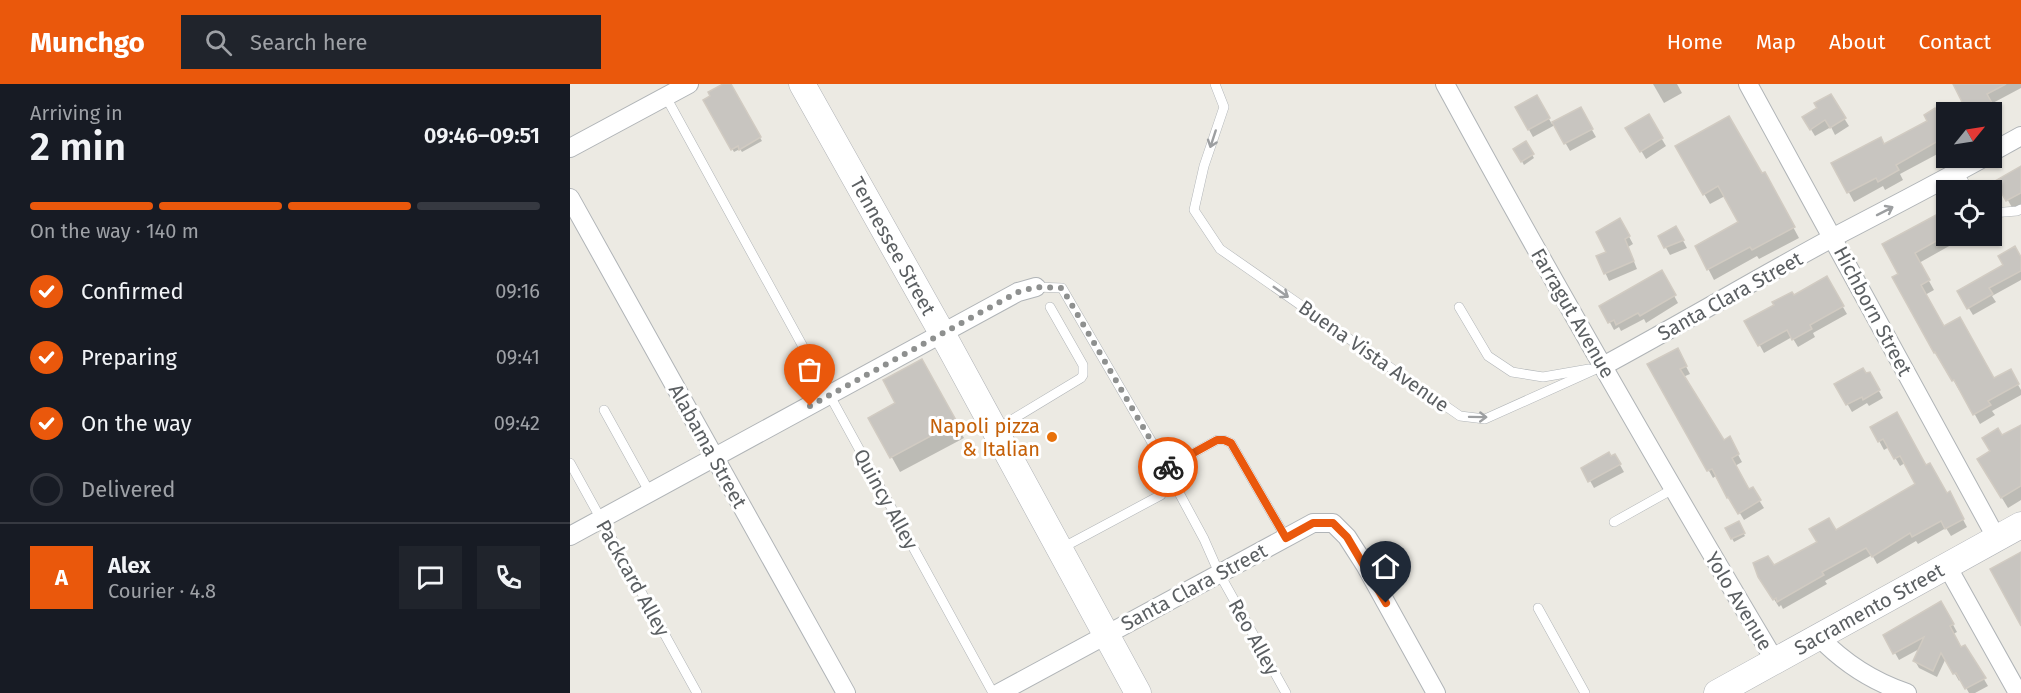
<!DOCTYPE html>
<html lang="en">
<head>
<meta charset="utf-8">
<style>
  :root { --surface:#171b24; --page:#20242c; --text:#f1f3f6; --muted:#9ea1a6; --line:#363941; --accent:#ea580c }
  body { margin:0; font-family:"Fira Sans",sans-serif; background:var(--page); color:var(--text); height:100vh; display:flex; flex-direction:column; font-size:22px; white-space:nowrap }
  * { box-sizing:border-box; margin:0 }
  p { font-size:20px; color:var(--muted) }
  .icon { flex:none; width:33px; height:33px; fill:none; stroke:currentColor; stroke-width:2; stroke-linecap:round; stroke-linejoin:round }
  .map { position:relative; flex:1; overflow:hidden }
  .details { display:flex; flex-direction:column; background:var(--surface); width:570px }
  .details>* { flex:none }
  .needle { width:39px; rotate:60deg }
  .controls { position:absolute; left:1366px; top:18px; display:grid; gap:12px }
  .controls a { display:grid; place-items:center; width:66px; height:66px; border-radius:0px; background:var(--surface); box-shadow:0 2px 4px #0004; font-size:30px }
  .pin { position:absolute; display:grid; place-items:center; width:51px; height:51px; color:#fff; margin:-62px -26px; border-radius:50% 50% 50% 0; rotate:-45deg; box-shadow:0 0 6px #0007 }
  .pin .icon { rotate:45deg }
  .courier { position:absolute; display:grid; place-items:center; width:60px; height:60px; margin:-30px; border:4px solid #ea580c; border-radius:50%; background:#fff; color:#222; box-shadow:0 2px 8px #0007 }
  .summary em { font-style:normal; font-weight:600 }
  .summary div { display:flex; flex-direction:column-reverse }
  .summary { display:flex; align-items:center; justify-content:space-between; height:102px; padding:0 30px }
  h1 { font-size:39px; font-weight:600; line-height:45px }
  .bar { display:grid; grid-template-columns:repeat(4,1fr); gap:9px 6px; align-content:center; height:72px; padding:0 30px }
  .bar i { height:8px; border-radius:4px; background:var(--line) }
  .bar .on { background:var(--accent) }
  .bar p { grid-column:span 4 }
  .line { display:flex; align-items:center; gap:15px; padding:0 30px; border-top:2px solid var(--line) }
  .line div { flex:1 }
  .round { display:grid; place-items:center; flex:none; width:63px; height:63px; border-radius:0px; background:var(--page) }
  ol { padding:0 30px; list-style:none }
  li { display:flex; align-items:center; gap:18px; height:66px }
  li p { margin-inline-start:auto }
  li .icon { padding:6px; border-radius:50%; background:var(--accent); color:#fff; stroke-width:4 }
  li:last-child { color:var(--muted) }
  li i { width:33px; height:33px; border:3px solid var(--line); border-radius:50% }
  header { display:flex; align-items:center; gap:36px; box-sizing:border-box; height:84px; padding:0 30px; background:var(--accent); color:#fff }
  header strong { font-size:28px }
  nav { display:flex; gap:33px; margin-inline-start:auto; font-size:21px }
  .search { width:420px; height:54px; background:var(--page); display:flex; align-items:center; gap:15px; box-sizing:border-box; padding:0 21px; border-radius:0px; color:var(--muted); font-size:22px }
  main { display:flex; flex:1; min-height:0 }
  .map>svg:first-child { display:block }
  .shadow { fill:#0003 }
  .building { fill:#c8c5c0; stroke:#d1cbc2; stroke-width:1.5 }
  .lines { fill:none; stroke-linecap:round; stroke-linejoin:round }
  .lane-casing { stroke:#b0b4b7; stroke-width:10 }
  .street-casing { stroke:#b0b4b7; stroke-width:20 }
  .secondary-casing { stroke:#b0b3b7; stroke-width:27 }
  .lane { stroke:#fff; stroke-width:9 }
  .street { stroke:#fff; stroke-width:18 }
  .secondary { stroke:#fff; stroke-width:26 }
  .oneway { stroke:#9d9fa1 }
  .done { stroke:#8e908f; stroke-width:6; stroke-dasharray:0 10.8 }
  .route { stroke:#ea580c; stroke-width:8 }
  .food-dot { fill:#e8710a; stroke:#fff; stroke-width:2 }
  .labels { text-anchor:middle; stroke-width:6; stroke-linejoin:round; paint-order:stroke }
  .street-label { font-size:20px; fill:#5b5f62; stroke:#fff }
  .food-label { font-size:20px; fill:#c56008; stroke:#fff; text-anchor:end }
</style>
</head>
<body>
<header>
<strong>Munchgo</strong>
<div class="search"><svg class="icon" aria-label="search" viewBox="0 0 24 24"><circle cx="10" cy="10" r="6"/><path d="M15 15l6 6"/></svg>Search here</div>
<nav><a>Home</a><a>Map</a><a>About</a><a>Contact</a></nav>
</header>
<main>
<section class="details">
<div class="summary"><div><h1>2 min</h1><p>Arriving in</p></div><em>09:46–09:51</em></div>
<div class="bar"><i class="on"></i><i class="on"></i><i class="on"></i><i></i><p>On the way · 140 m</p></div>
<ol>
<li><svg class="icon" aria-label="check" viewBox="0 0 24 24"><path d="M5 12l5 5 9-10"/></svg>Confirmed<p>09:16</p></li>
<li><svg class="icon" aria-label="check" viewBox="0 0 24 24"><path d="M5 12l5 5 9-10"/></svg>Preparing<p>09:41</p></li>
<li><svg class="icon" aria-label="check" viewBox="0 0 24 24"><path d="M5 12l5 5 9-10"/></svg>On the way<p>09:42</p></li>
<li><i></i>Delivered</li>
</ol>
<div class="line" style="height:108px"><b class="round" style="background:var(--accent);color:#fff">A</b><div><b>Alex</b><p>Courier · 4.8</p></div><a class="round"><svg class="icon" aria-label="chat" viewBox="0 0 24 24"><path d="M4 5h16v11H9l-5 4z"/></svg></a><a class="round"><svg class="icon" aria-label="phone" viewBox="0 0 24 24"><path d="M5 4h4l2 5-3 2q2 4 5 5l2-3 5 2v4C11 20 4 13 5 4z"/></svg></a></div>
</section>
<div class="map">
<svg width="1451" height="609" viewBox="0 0 1451 609">
  <rect width="100%" height="100%" fill="#eceae3"/>
  <g class="shadow">
    <polygon points="156,0 159,0 192,57 172,68 170,65 164,68 135,17"/>
    <polygon points="1083,0 1107,0 1112,9 1094,19"/>
    <polygon points="1385,0 1451,0 1451,4 1421,20 1432,41 1422,46 1422,28 1377,28 1377,70 1375,66 1330,90 1333,96 1315,106 1313,102 1284,118 1263,79 1314,62 1394,18"/>
    <polygon points="1260,12 1279,42 1265,51 1261,43 1245,52 1234,34 1249,25"/>
    <polygon points="966,13 982,40 1010,25 1026,53 1000,67 985,41 963,53 947,24"/>
    <polygon points="1078,32 1096,62 1076,75 1058,44"/>
    <polygon points="955,59 964,74 954,81 945,65"/>
    <polygon points="1107,63 1192,91 1200,100 1229,154 1189,175 1187,172 1144,196 1127,163 1170,139 1155,112 1140,120"/>
    <polygon points="1451,84 1451,123 1444,127 1427,97"/>
    <polygon points="1365,133 1381,161 1349,179 1364,206 1355,211 1374,244 1423,296 1440,287 1451,306 1451,311 1422,327 1425,331 1410,340 1391,305 1389,306 1372,276 1370,277 1324,194 1330,190"/>
    <polygon points="1050,136 1063,160 1058,163 1067,185 1039,197 1028,173 1038,168"/>
    <polygon points="1106,144 1117,164 1100,171 1090,153"/>
    <polygon points="1451,176 1451,196 1422,212 1426,218 1403,231 1389,208"/>
    <polygon points="1091,188 1108,219 1076,239 1074,235 1051,247 1049,243 1044,246 1031,222"/>
    <polygon points="1256,194 1277,230 1243,249 1245,253 1228,263 1222,253 1194,269 1177,238"/>
    <polygon points="1111,273 1120,290 1113,293 1153,358 1159,354 1172,378 1165,382 1179,407 1182,405 1194,424 1174,436 1147,391 1143,394 1079,280"/>
    <polygon points="1299,290 1313,314 1299,322 1297,319 1282,328 1266,300"/>
    <polygon points="361,292 394,354 330,388 300,334 328,320"/>
    <polygon points="1451,342 1451,416 1438,424 1409,376 1422,368 1431,353"/>
    <polygon points="1302,344 1356,383 1376,411 1379,409 1397,443 1381,452 1376,444 1348,460 1346,457 1307,480 1302,471 1255,497 1257,500 1213,525 1211,521 1209,523 1195,501 1203,483 1347,400 1335,379 1330,382 1319,363 1314,366"/>
    <polygon points="1045,372 1054,388 1024,404 1013,384"/>
    <polygon points="1168,439 1175,452 1164,458 1157,445"/>
    <polygon points="1371,519 1387,548 1383,550 1391,565 1395,563 1418,602 1405,609 1399,609 1391,595 1389,597 1376,574 1367,593 1349,584 1345,577 1351,564 1329,576 1315,551"/>
  </g>
  <g class="building">
    <polygon points="153,0 161,0 191,53 169,66 168,62 161,66 133,16 140,12 138,8"/>
    <polygon points="1383,0 1436,0 1417,10 1427,28 1377,28 1377,73 1368,57 1326,81 1329,86 1308,98 1306,94 1277,109 1261,79 1311,53 1314,60 1357,37 1354,31 1365,24 1369,31 1392,18"/>
    <polygon points="1261,10 1276,34 1260,44 1255,36 1240,46 1232,33 1247,24 1244,19"/>
    <polygon points="967,11 980,34 958,46 945,23"/>
    <polygon points="1011,23 1023,45 994,60 982,38"/>
    <polygon points="1079,30 1093,54 1070,68 1055,44"/>
    <polygon points="1159,32 1192,89 1195,88 1225,143 1182,166 1180,163 1137,186 1125,162 1168,138 1148,102 1133,111 1105,62"/>
    <polygon points="956,57 964,70 951,78 943,65"/>
    <polygon points="1451,82 1451,109 1436,117 1425,97"/>
    <polygon points="1366,131 1377,151 1345,169 1360,196 1351,201 1374,242 1390,233 1424,294 1441,285 1449,300 1418,317 1421,321 1403,331 1384,296 1382,297 1365,268 1364,269 1322,193 1328,190 1312,160"/>
    <polygon points="1050,134 1060,152 1055,155 1064,177 1034,190 1026,172 1036,168 1026,148"/>
    <polygon points="1106,142 1114,156 1094,164 1088,152"/>
    <polygon points="1445,162 1451,173 1451,187 1419,204 1423,210 1397,225 1387,207 1433,181 1428,172"/>
    <polygon points="1092,186 1106,211 1070,232 1068,229 1046,241 1044,236 1038,239 1029,222"/>
    <polygon points="1257,192 1274,222 1240,241 1242,245 1222,256 1217,246 1188,262 1174,237 1204,221 1202,218 1222,208 1224,211"/>
    <polygon points="1108,264 1117,282 1110,285 1154,356 1160,352 1169,370 1162,374 1179,405 1183,403 1191,416 1168,430 1158,413 1157,414 1142,385 1137,387 1077,280"/>
    <polygon points="352,275 387,338 320,374 298,334 325,319 313,296"/>
    <polygon points="1293,284 1296,289 1300,288 1310,306 1293,316 1292,313 1276,321 1264,300"/>
    <polygon points="1327,328 1356,381 1360,379 1377,409 1380,407 1394,435 1375,445 1371,437 1342,453 1340,449 1302,473 1296,464 1252,488 1254,491 1207,518 1206,514 1203,516 1188,493 1183,479 1198,472 1204,481 1247,458 1239,445 1259,434 1266,446 1345,400 1330,372 1324,375 1313,355 1308,358 1300,343"/>
    <polygon points="1451,341 1451,402 1431,414 1407,375 1420,367 1412,354 1428,344 1432,351"/>
    <polygon points="1039,368 1041,372 1045,370 1051,380 1018,398 1011,384"/>
    <polygon points="1169,437 1175,449 1161,455 1155,444"/>
    <polygon points="1451,468 1451,542 1420,485"/>
    <polygon points="1371,517 1384,540 1380,542 1391,563 1395,561 1416,594 1395,605 1386,589 1383,590 1371,569 1363,587 1343,577 1354,553 1323,570 1313,551"/>
  </g>
  <g class="lines">
    <g class="lane-casing">
      <g id="lane">
        <polyline points="645,0 654,23 634,82 624,126 650,165 890,332 915,335 1033,282"/>
        <polyline points="96,13 423,609"/>
        <polyline points="1388,88 1399,106"/>
        <polyline points="1422,129 1447,127 1451,125"/>
        <polyline points="466,203 492,204 580,355 634,455 649,489 716,609"/>
        <polyline points="889,223 918,272 942,288 973,293 1019,285"/>
        <polyline points="34,326 80,409"/>
        <polyline points="425,346 511,294 513,291 513,281 480,223"/>
        <polyline points="0,379 127,609"/>
        <polyline points="595,385 647,356 654,356 661,359 716,454"/>
        <polyline points="1044,438 1103,405"/>
        <polyline points="492,464 591,411"/>
        <polyline points="968,524 1015,609"/>
      </g>
    </g>
    <g class="street-casing">
      <g id="street">
        <path d="M875,0C981,195 1092,387 1205,577"/>
        <polyline points="1178,0 1427,455"/>
        <polyline points="0,64 119,0"/>
        <polyline points="1422,68 1451,52"/>
        <polyline points="0,114 276,609"/>
        <path d="M1033,282C1111,240 1186,195 1264,153C1314,127 1364,101 1413,74"/>
        <polyline points="0,452 448,208 466,203"/>
        <polyline points="1377,482 1448,609"/>
        <path d="M1249,553C1274,579 1301,597 1337,609"/>
        <polyline points="429,609 743,439 763,439 777,453 795,481 866,609"/>
      </g>
    </g>
    <g class="secondary-casing">
      <g id="secondary">
        <polyline points="232,0 372,249 568,609"/>
        <polyline points="1147,609 1451,441"/>
      </g>
    </g>
    <use href="#lane" class="lane"/>
    <use href="#street" class="street"/>
    <use href="#secondary" class="secondary"/>
  </g>
  <defs><path id="oneway-shaft" d="M-6 0H5M1.5-3L5.5 0L1.5 3" fill="none" stroke-width="1.6" stroke-linecap="round" stroke-linejoin="round" transform="scale(1.5)"/></defs>
  <g class="oneway">
    <use href="#oneway-shaft" transform="translate(643 55) rotate(108)"/>
    <use href="#oneway-shaft" transform="translate(1315 127) rotate(-27)"/>
    <use href="#oneway-shaft" transform="translate(711 208) rotate(35)"/>
    <use href="#oneway-shaft" transform="translate(908 333) rotate(1)"/>
  </g>
  <g class="lines">
    <polyline class="done" points="240,322 448,208 466,203 492,204 580,355 595,385 598,383"/>
    <polyline class="route" points="598,383 647,356 654,356 661,359 716,454 743,439 763,439 777,453 816,519"/>
  </g>
  <circle class="food-dot" cx="482" cy="353" r="6"/>
  <g class="labels">
    <g class="street-label">
      <text transform="translate(323 162) rotate(61)" y="7">Tennessee Street</text>
      <text transform="translate(1160 212) rotate(-29)" y="7">Santa Clara Street</text>
      <text transform="translate(1303 227) rotate(62)" y="7">Hichborn Street</text>
      <text transform="translate(1003 229) rotate(60)" y="7">Farragut Avenue</text>
      <text transform="translate(804 272) rotate(35)" y="7">Buena Vista Avenue</text>
      <text transform="translate(138 362) rotate(61)" y="7">Alabama Street</text>
      <text transform="translate(316 415) rotate(61)" y="7">Quincy Alley</text>
      <text transform="translate(63 494) rotate(61)" y="7">Packcard Alley</text>
      <text transform="translate(624 503) rotate(-28)" y="7">Santa Clara Street</text>
      <text transform="translate(1169 517) rotate(59)" y="7">Yolo Avenue</text>
      <text transform="translate(1299 525) rotate(-29)" y="7">Sacramento Street</text>
      <text transform="translate(684 553) rotate(61)" y="7">Reo Alley</text>
    </g>
    <g class="food-label">
      <text x="470" y="349">Napoli pizza<tspan x="470" dy="23">&amp; Italian</tspan></text>
    </g>
  </g>
</svg>
<div class="controls">
<a><svg class="needle" viewBox="-14 -14 28 28"><path d="M0-13l5 13h-10z" fill="#e53935"/><path d="M0 13l5-13h-10z" fill="#9ea1a6"/></svg></a>
<a><svg class="icon" aria-label="locate" viewBox="0 0 24 24"><circle cx="12" cy="12" r="6"/><path d="M12 2v4M12 18v4M2 12h4M18 12h4"/></svg></a>
</div>
<div class="pin" style="left:240px;top:322px;background:#ea580c"><svg class="icon" aria-label="bag" viewBox="0 0 24 24"><path d="M5 8h14l-1 12H6zM9 8a3 3 0 0 1 6 0"/></svg></div>
<div class="pin" style="left:816px;top:519px;background:#1f2937"><svg class="icon" aria-label="home" viewBox="0 0 24 24"><path d="M3 11l9-7 9 7M6 9v11h12V9"/></svg></div>
<div class="courier" style="left:598px;top:383px"><svg class="icon" aria-label="bike" viewBox="0 0 24 24"><circle cx="6" cy="16" r="4"/><circle cx="18" cy="16" r="4"/><path d="M6 16l4-8h5l3 8M10 8l3 8H6M13 5h3"/></svg></div>
</div>
</main>
</body>
</html>
